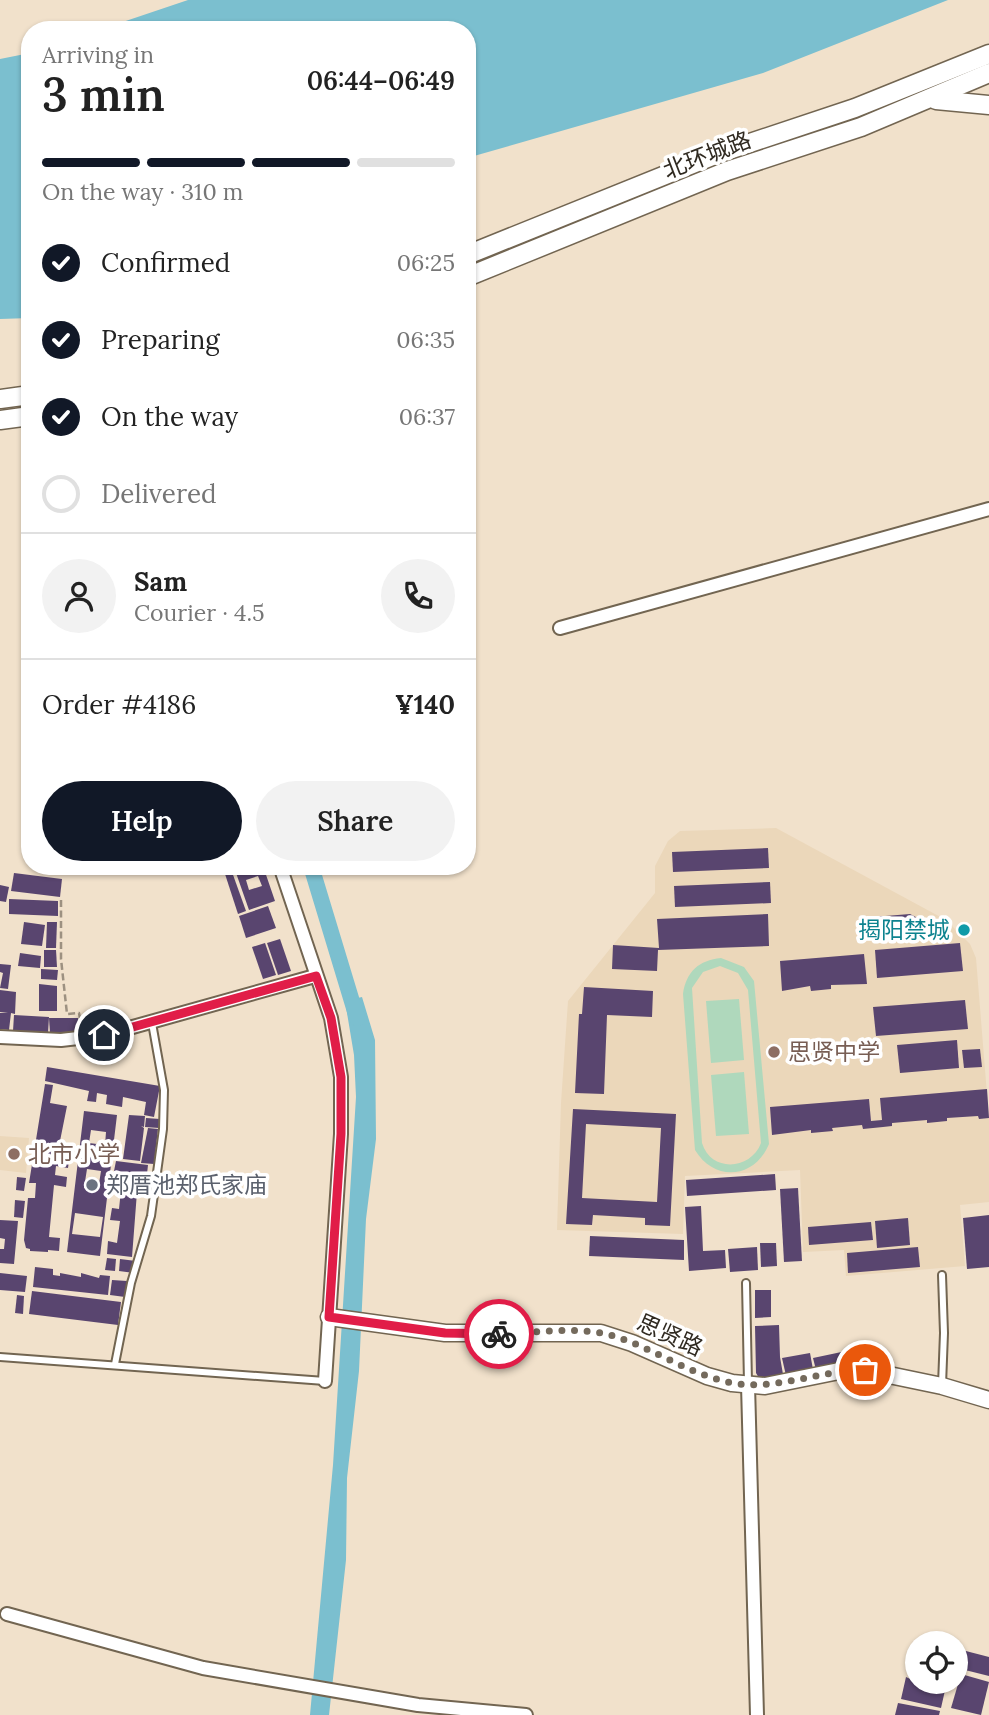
<!DOCTYPE html>
<html lang="en">
<head>
<meta charset="utf-8">
<style>
  :root { --surface:#fff; --page:#f2f2f2; --text:#222; --muted:#767676; --line:#e0e0e0; --accent:#111827 }
  body { margin:0; font-family:Lora,"Noto Sans SC",serif; background:var(--page); color:var(--text); height:100vh; display:flex; flex-direction:column; font-size:26px; white-space:nowrap }
  * { box-sizing:border-box; margin:0 }
  p { font-size:23px; color:var(--muted) }
  .icon { flex:none; width:38px; height:38px; fill:none; stroke:currentColor; stroke-width:2; stroke-linecap:round; stroke-linejoin:round }
  .map { position:relative; flex:1; overflow:hidden }
  .panel { position:absolute; left:21px; top:21px; width:455px; height:854px; display:flex; flex-direction:column; background:var(--surface); border-radius:28px; box-shadow:0 2px 5px #0004 }
  .panel>* { flex:none }
  .buttons { position:absolute; left:905px; top:1631px; display:grid; gap:14px }
  .buttons a { display:grid; place-items:center; width:63px; height:63px; border-radius:50%; background:var(--surface); box-shadow:0 2px 5px #0004; font-size:35px }
  .pin { position:absolute; display:grid; place-items:center; width:60px; height:60px; color:#fff; margin:-30px; border:4px solid #fff; border-radius:50%; box-shadow:0 2px 7px #0007 }
  .courier { position:absolute; display:grid; place-items:center; width:70px; height:70px; margin:-35px; border:5px solid #e11d48; border-radius:50%; background:#fff; color:#222; box-shadow:0 2px 9px #0007 }
  .head em { font-style:normal; font-weight:600 }
  .head div { display:flex; flex-direction:column-reverse }
  .head { display:flex; align-items:center; justify-content:space-between; height:119px; padding:0 21px }
  h1 { font-size:46px; font-weight:600; line-height:52px }
  .bar { display:grid; grid-template-columns:repeat(4,1fr); gap:10px 7px; align-content:center; height:84px; padding:0 21px }
  .bar i { height:9px; border-radius:5px; background:var(--line) }
  .bar .current { background:var(--accent) }
  .bar p { grid-column:span 4 }
  .line { display:flex; align-items:center; gap:18px; padding:0 21px; border-top:2px solid var(--line) }
  .line div { flex:1 }
  .round { display:grid; place-items:center; flex:none; width:74px; height:74px; border-radius:37px; background:var(--page) }
  ol { padding:0 21px; list-style:none }
  li { display:flex; align-items:center; gap:21px; height:77px }
  li p { margin-inline-start:auto }
  li .icon { padding:7px; border-radius:50%; background:var(--accent); color:#fff; stroke-width:4 }
  li:last-child { color:var(--muted) }
  li i { width:38px; height:38px; border:4px solid var(--line); border-radius:50% }
  .cta { display:flex; gap:14px; margin-top:auto; padding:14px 21px }
  .cta a { flex:1; height:80px; border-radius:42px; background:var(--accent); color:#fff; font-size:28px; font-weight:600; line-height:80px; text-align:center }
  .cta a+a { background:var(--page); color:var(--text) }
  .map>svg:first-child { display:block }
  .built { fill:#ebd7ba }
  .green { fill:#afd8bc; fill-rule:evenodd }
  .water { fill:#7bbfcf }
  .lines { fill:none; stroke-linecap:round; stroke-linejoin:round }
  .canal { stroke:#7bbfcf; stroke-width:16 }
  .building { fill:#59456f; fill-rule:evenodd }
  .service-casing { stroke:#726551; stroke-width:10 }
  .minor-casing { stroke:#726551; stroke-width:16 }
  .tertiary-casing { stroke:#726551; stroke-width:19 }
  .secondary-casing { stroke:#726551; stroke-width:21 }
  .path { stroke:#9d9181; stroke-width:2.5; stroke-dasharray:7 3.5; stroke-linecap:butt }
  .service { stroke:#fff; stroke-width:6 }
  .minor { stroke:#fff; stroke-width:12 }
  .tertiary { stroke:#fff; stroke-width:16 }
  .secondary { stroke:#fff; stroke-width:18 }
  .done { stroke:#746a5c; stroke-width:7; stroke-dasharray:0 12.6 }
  .route { stroke:#e11d48; stroke-width:9 }
  .culture-dot { fill:#0f9aa8; stroke:#fff; stroke-width:2.5 }
  .education-dot { fill:#8d6e63; stroke:#fff; stroke-width:2.5 }
  .worship-dot { fill:#6b7280; stroke:#fff; stroke-width:2.5 }
  .labels { text-anchor:middle; stroke-width:7; stroke-linejoin:round; paint-order:stroke }
  .street-label { font-size:23px; fill:#302a21; stroke:#fff }
  .culture-label { font-size:23px; fill:#0d838f; stroke:#fff; text-anchor:end }
  .education-label { font-size:23px; fill:#785e54; stroke:#fff; text-anchor:start }
  .worship-label { font-size:23px; fill:#5b616d; stroke:#fff; text-anchor:start }
</style>
</head>
<body>
<div class="map">
<svg width="989" height="1715" viewBox="0 0 989 1715">
  <rect width="100%" height="100%" fill="#f1e1cb"/>
  <g class="built">
    <polygon points="776,828 946,920 970,944 976,958 989,1119 989,1202 960,1205 965,1266 846,1276 844,1250 803,1252 800,1170 685,1176 683,1234 557,1230 561,1103 568,1001 655,893 655,866 668,841 680,831"/>
    <polygon points="0,1136 29,1138 26,1173 0,1170"/>
  </g>
  <g class="green">
    <path d="M721,958L744,967L754,981L769,1144C755,1178 715,1183 695,1150L683,994C686,972 699,960 721,958ZM720,966L738,973L748,990L761,1143C751,1170 711,1173 702,1143L692,988L703,972Z"/>
    <polygon points="739,999 744,1060 711,1063 706,1001"/>
    <polygon points="744,1072 749,1134 716,1136 711,1075"/>
  </g>
  <g class="water">
    <polygon points="188,0 948,0 763,73 467,158 467,30 99,30"/>
    <polygon points="30,53 30,318 0,319 0,59"/>
    <polygon points="362,997 375,1040 376,1139 366,1219 359,1371 347,1478 346,1560 329,1715 310,1715 333,1465 356,1097 354,1055 345,1001"/>
  </g>
  <g class="lines">
    <polyline class="canal" points="311,866 357,1018"/>
  </g>
  <g class="building">
    <polygon points="768,848 769,868 673,872 672,852"/>
    <path d="M248,866H263L275,901L249,910L235,870ZM258,876L262,886L249,890L246,880Z"/>
    <polygon points="232,872 246,911 238,914 225,874"/>
    <polygon points="14,873 62,879 60,897 11,891"/>
    <polygon points="770,882 771,903 675,907 674,886"/>
    <polygon points="0,885 9,887 6,902 0,901"/>
    <polygon points="9,899 58,901 58,916 9,914"/>
    <polygon points="268,906 276,928 246,938 239,916"/>
    <polygon points="768,914 769,946 658,950 657,971 612,969 613,945 659,948 657,919"/>
    <polygon points="910,914 931,925 932,934 875,939 873,917"/>
    <polygon points="24,922 45,925 42,946 21,944"/>
    <polygon points="47,922 57,922 56,948 46,948"/>
    <polygon points="280,939 291,971 278,975 267,943"/>
    <polygon points="265,943 276,975 263,979 252,947"/>
    <polygon points="960,943 963,971 877,978 875,950"/>
    <polygon points="44,950 56,950 57,967 44,967"/>
    <polygon points="20,953 41,956 40,968 18,966"/>
    <polygon points="864,954 867,984 831,985 831,989 811,991 810,986 782,991 780,961"/>
    <polygon points="0,964 11,965 8,989 0,988 3,973 0,972"/>
    <polygon points="41,969 58,970 57,980 41,979"/>
    <polygon points="39,984 57,986 57,1011 39,1011"/>
    <polygon points="584,987 653,991 652,1017 607,1015 604,1094 575,1093 579,1014 582,1014"/>
    <polygon points="0,990 16,992 15,1014 11,1013 9,1030 0,1029 0,1013 8,1013 0,1012"/>
    <polygon points="965,1000 968,1029 876,1036 873,1007"/>
    <polygon points="14,1015 49,1017 48,1033 13,1031"/>
    <polygon points="49,1018 78,1018 78,1033 50,1033"/>
    <polygon points="957,1040 959,1068 900,1073 897,1045"/>
    <polygon points="980,1049 982,1067 964,1068 962,1050"/>
    <polygon points="47,1067 160,1086 154,1117 144,1115 146,1102 123,1097 122,1107 106,1104 107,1095 97,1093 96,1102 87,1101 89,1091 45,1081"/>
    <polygon points="45,1084 53,1085 50,1103 67,1106 59,1146 71,1147 68,1168 56,1166 55,1175 67,1177 66,1187 54,1185 49,1237 60,1238 59,1251 48,1250 48,1252 30,1251 30,1249 26,1248 24,1240 28,1198 35,1198 36,1183 29,1183"/>
    <polygon points="987,1089 989,1118 979,1119 978,1116 947,1118 947,1121 927,1123 927,1120 892,1123 892,1126 883,1127 863,1129 862,1125 832,1128 833,1131 811,1133 811,1130 772,1135 770,1107 869,1099 871,1121 882,1120 880,1098"/>
    <path d="M573,1109L676,1114L670,1226L645,1225V1218L593,1215L592,1225L566,1224ZM586,1124L661,1128L657,1202L582,1198Z"/>
    <path d="M84,1111L117,1115L100,1256L67,1252ZM91,1130L106,1132L105,1145L89,1143ZM87,1169L101,1171L98,1190L84,1188ZM75,1213L103,1217L100,1237L72,1234Z"/>
    <polygon points="129,1115 145,1116 144,1127 141,1126 144,1128 140,1161 123,1159"/>
    <polygon points="146,1118 160,1119 159,1128 145,1127"/>
    <polygon points="148,1128 158,1129 154,1164 141,1163"/>
    <polygon points="116,1161 148,1165 145,1192 137,1192 132,1257 107,1254 108,1241 117,1243 120,1221 110,1220 112,1208 119,1209 121,1190 113,1189 115,1177 130,1179 130,1173 114,1171"/>
    <polygon points="775,1174 776,1190 687,1196 686,1180"/>
    <polygon points="17,1177 26,1178 24,1191 16,1190"/>
    <polygon points="798,1188 802,1261 784,1262 780,1189"/>
    <polygon points="15,1200 25,1201 23,1218 14,1217"/>
    <polygon points="701,1206 703,1251 725,1250 726,1268 689,1271 685,1207"/>
    <polygon points="989,1215 989,1267 967,1269 963,1218"/>
    <polygon points="908,1218 910,1245 877,1248 875,1221"/>
    <polygon points="0,1220 18,1221 14,1264 0,1263 0,1249 4,1249 5,1239 0,1238"/>
    <polygon points="871,1222 873,1240 809,1245 808,1227"/>
    <polygon points="590,1236 684,1240 684,1260 589,1256"/>
    <polygon points="760,1243 776,1243 777,1266 761,1267"/>
    <polygon points="757,1247 758,1270 730,1272 728,1249"/>
    <polygon points="918,1247 920,1267 848,1273 847,1253"/>
    <polygon points="107,1258 116,1259 115,1271 105,1270"/>
    <polygon points="120,1259 136,1261 134,1273 119,1271"/>
    <polygon points="35,1267 53,1269 53,1275 60,1276 60,1273 81,1277 81,1273 99,1278 100,1275 110,1276 108,1295 33,1287"/>
    <polygon points="0,1273 27,1276 25,1292 0,1290"/>
    <polygon points="112,1280 127,1281 125,1297 110,1295"/>
    <polygon points="755,1290 771,1290 771,1317 755,1318"/>
    <polygon points="32,1291 121,1302 118,1325 29,1314"/>
    <polygon points="17,1295 24,1296 23,1314 15,1313"/>
    <polygon points="779,1325 780,1357 784,1380 759,1378 756,1373 755,1326"/>
    <polygon points="851,1350 855,1365 817,1374 813,1358"/>
    <polygon points="810,1353 814,1375 787,1380 782,1358"/>
    <polygon points="962,1650 989,1657 989,1676 957,1668"/>
    <polygon points="961,1674 989,1682 981,1715 951,1708"/>
    <polygon points="906,1677 917,1682 946,1686 941,1708 901,1699"/>
    <polygon points="898,1703 940,1711 939,1715 895,1715"/>
  </g>
  <g class="lines">
    <g class="service-casing">
      <g id="service">
        <polyline points="942,1275 944,1333 942,1385"/>
        <polyline points="746,1283 748,1383"/>
        <polyline points="0,1357 325,1381"/>
        <polyline points="115,1364 131,1283 151,1216 163,1129 164,1090 152,1023"/>
      </g>
    </g>
    <g class="minor-casing">
      <g id="minor">
        <polyline points="560,628 989,509"/>
        <polyline points="280,866 331,1018 341,1077 341,1134 325,1381"/>
        <polyline points="0,1037 61,1040 104,1035 315,976"/>
        <polyline points="748,1385 757,1715"/>
        <polyline points="7,1614 203,1668 418,1705 526,1715"/>
      </g>
    </g>
    <g class="tertiary-casing">
      <polyline id="tertiary" points="329,1317 445,1333 601,1333 632,1343 707,1376 732,1383 765,1386 839,1371 865,1370 942,1386 989,1400"/>
    </g>
    <g class="secondary-casing">
      <g id="secondary">
        <polyline points="936,100 989,105"/>
        <polyline points="467,255 720,153 855,108 989,54"/>
        <polyline points="467,277 727,171 861,127 989,73"/>
        <polyline points="0,399 30,395"/>
        <polyline points="0,420 30,416"/>
      </g>
    </g>
    <polyline class="path" points="61,900 61,959 67,1014 79,1013 81,1024"/>
    <use href="#service" class="service"/>
    <use href="#minor" class="minor"/>
    <use href="#tertiary" class="tertiary"/>
    <use href="#secondary" class="secondary"/>
  </g>
  <g class="lines">
    <path class="done" d="M499,1334C537,1333 581,1325 617,1337C656,1350 691,1375 732,1383C777,1391 820,1370 865,1370"/>
    <polyline class="route" points="104,1035 316,976 331,1018 341,1077 341,1134 329,1317 445,1333 499,1334"/>
  </g>
  <circle class="culture-dot" cx="964" cy="930" r="7"/>
  <g class="education-dot">
    <circle cx="774" cy="1052" r="7"/>
    <circle cx="14" cy="1154" r="7"/>
  </g>
  <circle class="worship-dot" cx="92" cy="1185" r="7"/>
  <g class="labels">
    <g class="street-label">
      <text transform="translate(707 155) rotate(-21)" y="8">北环城路</text>
      <text transform="translate(670 1335) rotate(24)" y="8">思贤路</text>
    </g>
    <g class="culture-label">
      <text x="950" y="938">揭阳禁城</text>
    </g>
    <g class="education-label">
      <text x="788" y="1060">思贤中学</text>
      <text x="28" y="1162">北市小学</text>
    </g>
    <g class="worship-label">
      <text x="106" y="1193">郑厝池郑氏家庙</text>
    </g>
  </g>
</svg>
<div class="buttons">
<a><svg class="icon" aria-label="locate" viewBox="0 0 24 24"><circle cx="12" cy="12" r="6"/><path d="M12 2v4M12 18v4M2 12h4M18 12h4"/></svg></a>
</div>
<div class="pin" style="left:865px;top:1370px;background:#ea580c"><svg class="icon" aria-label="bag" viewBox="0 0 24 24"><path d="M5 8h14l-1 12H6zM9 8a3 3 0 0 1 6 0"/></svg></div>
<div class="pin" style="left:104px;top:1035px;background:#1f2937"><svg class="icon" aria-label="home" viewBox="0 0 24 24"><path d="M3 11l9-7 9 7M6 9v11h12V9"/></svg></div>
<div class="courier" style="left:499px;top:1334px"><svg class="icon" aria-label="bike" viewBox="0 0 24 24"><circle cx="6" cy="16" r="4"/><circle cx="18" cy="16" r="4"/><path d="M6 16l4-8h5l3 8M10 8l3 8H6M13 5h3"/></svg></div>
<section class="panel">
<div class="head"><div><h1>3 min</h1><p>Arriving in</p></div><em>06:44–06:49</em></div>
<div class="bar"><i class="current"></i><i class="current"></i><i class="current"></i><i></i><p>On the way · 310 m</p></div>
<ol>
<li><svg class="icon" aria-label="check" viewBox="0 0 24 24"><path d="M5 12l5 5 9-10"/></svg>Confirmed<p>06:25</p></li>
<li><svg class="icon" aria-label="check" viewBox="0 0 24 24"><path d="M5 12l5 5 9-10"/></svg>Preparing<p>06:35</p></li>
<li><svg class="icon" aria-label="check" viewBox="0 0 24 24"><path d="M5 12l5 5 9-10"/></svg>On the way<p>06:37</p></li>
<li><i></i>Delivered</li>
</ol>
<div class="line" style="height:126px"><a class="round"><svg class="icon" aria-label="person" viewBox="0 0 24 24"><circle cx="12" cy="8" r="4"/><path d="M4 21q1-7 8-7t8 7"/></svg></a><div><b>Sam</b><p>Courier · 4.5</p></div><a class="round"><svg class="icon" aria-label="phone" viewBox="0 0 24 24"><path d="M5 4h4l2 5-3 2q2 4 5 5l2-3 5 2v4C11 20 4 13 5 4z"/></svg></a></div>
<div class="line" style="height:91px"><div>Order #4186</div><b>¥140</b></div>
<div class="cta"><a>Help</a><a>Share</a></div>
</section>
</div>
</body>
</html>
